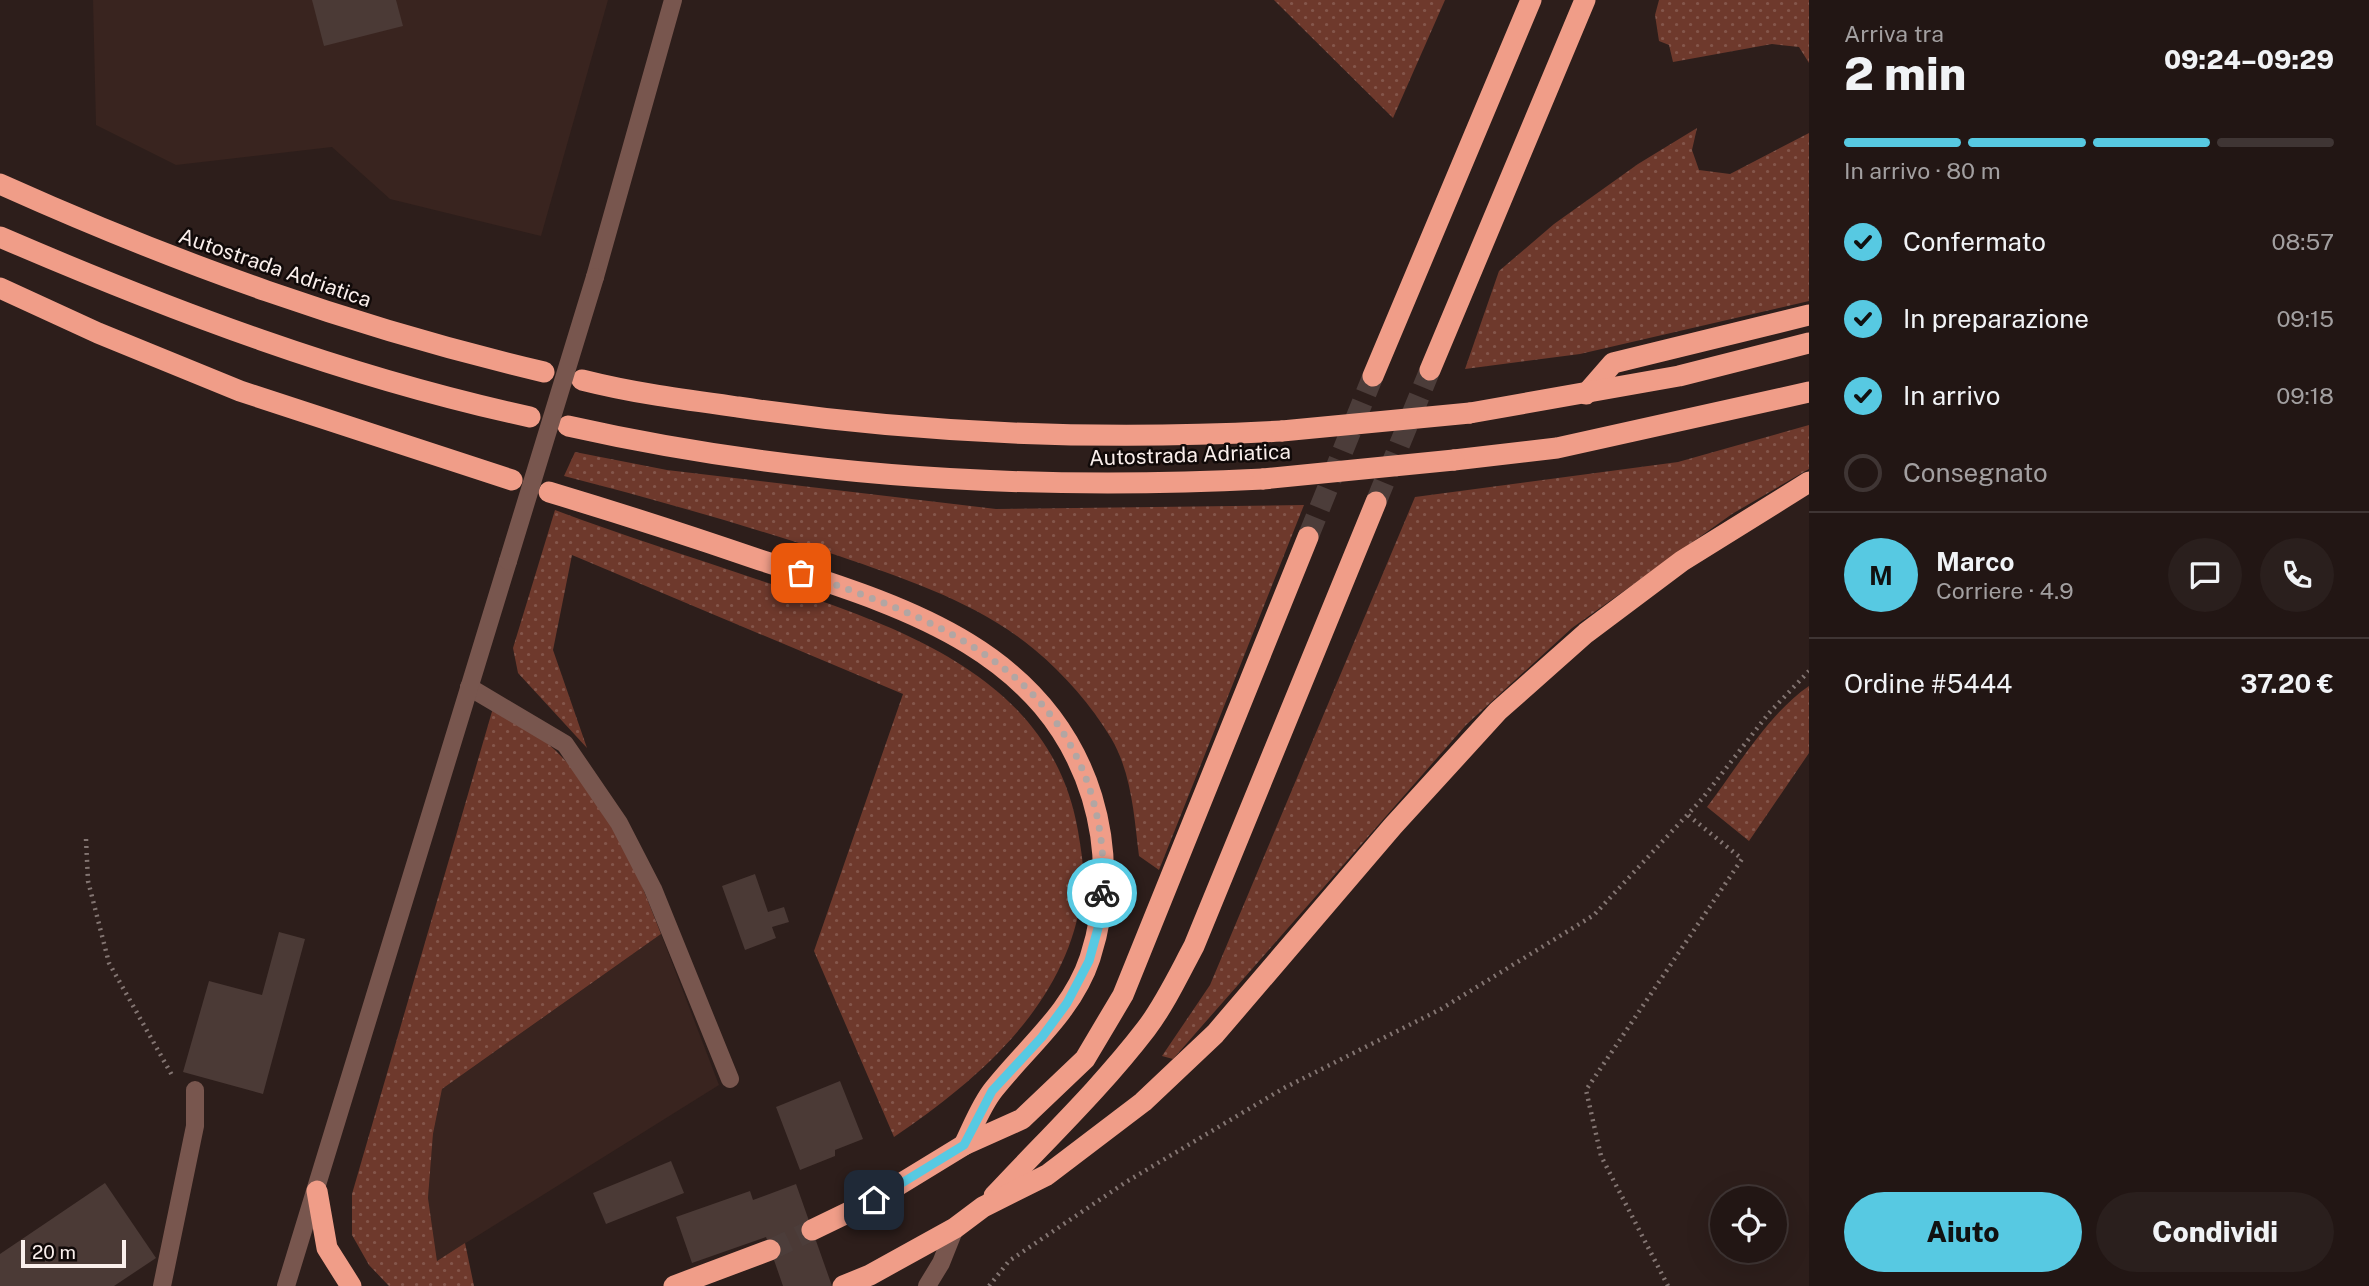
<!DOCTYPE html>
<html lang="it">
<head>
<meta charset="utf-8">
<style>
  :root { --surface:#221614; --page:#2a1f1d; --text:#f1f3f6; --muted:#a29fa0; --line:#3f3534; --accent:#57c9e2 }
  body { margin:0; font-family:"Public Sans",sans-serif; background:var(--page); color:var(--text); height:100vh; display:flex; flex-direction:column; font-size:26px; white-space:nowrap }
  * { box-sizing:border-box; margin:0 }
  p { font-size:23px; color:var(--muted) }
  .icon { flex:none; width:38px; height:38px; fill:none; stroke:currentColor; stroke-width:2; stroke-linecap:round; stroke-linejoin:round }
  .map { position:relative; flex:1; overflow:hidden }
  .panel { display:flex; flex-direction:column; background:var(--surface); width:560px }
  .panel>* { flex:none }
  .controls { position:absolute; left:1710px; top:1186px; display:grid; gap:14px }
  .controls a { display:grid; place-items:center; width:77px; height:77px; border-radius:50%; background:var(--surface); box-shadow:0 7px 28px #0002,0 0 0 2px var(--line); font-size:35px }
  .scale { position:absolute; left:21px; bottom:18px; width:105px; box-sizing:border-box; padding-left:7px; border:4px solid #faefec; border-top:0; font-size:19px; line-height:24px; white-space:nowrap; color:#faefec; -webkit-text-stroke:5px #110a09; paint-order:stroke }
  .pin { position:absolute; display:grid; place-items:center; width:60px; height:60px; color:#fff; margin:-30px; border-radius:14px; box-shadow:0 4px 10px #0006 }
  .courier { position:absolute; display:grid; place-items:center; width:70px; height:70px; margin:-35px; border:5px solid #57c9e2; border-radius:50%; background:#fff; color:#222; box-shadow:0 2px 9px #0007 }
  .overview em { font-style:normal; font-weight:800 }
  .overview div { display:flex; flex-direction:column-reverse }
  .overview { display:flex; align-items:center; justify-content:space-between; height:119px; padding:0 35px }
  h1 { font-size:46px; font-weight:800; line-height:52px }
  .bar { display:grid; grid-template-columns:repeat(4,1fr); gap:10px 7px; align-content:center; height:84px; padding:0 35px }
  .bar i { height:9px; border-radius:5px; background:var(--line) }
  .bar .on { background:var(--accent) }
  .bar p { grid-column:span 4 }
  .line { display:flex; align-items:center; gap:18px; padding:0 35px; border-top:2px solid var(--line) }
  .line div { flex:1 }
  .round { display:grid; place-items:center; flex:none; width:74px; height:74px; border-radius:37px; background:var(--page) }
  ol { padding:0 35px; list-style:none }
  li { display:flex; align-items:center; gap:21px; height:77px }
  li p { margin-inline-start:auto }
  li .icon { padding:7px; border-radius:50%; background:var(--accent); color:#111; stroke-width:4 }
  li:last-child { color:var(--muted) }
  li i { width:38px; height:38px; border:4px solid var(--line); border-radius:50% }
  .button { display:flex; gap:14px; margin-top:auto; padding:14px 35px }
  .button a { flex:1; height:80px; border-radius:42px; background:var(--accent); color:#111; font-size:28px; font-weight:800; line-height:80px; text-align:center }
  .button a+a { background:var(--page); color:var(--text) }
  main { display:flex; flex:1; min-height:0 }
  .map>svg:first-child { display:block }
  .built { fill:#39241f }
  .grass { fill:url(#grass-dots) }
  .building { fill:#4b3a36 }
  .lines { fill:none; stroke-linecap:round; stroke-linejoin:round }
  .motorway-tunnel { stroke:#4c3d3a; stroke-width:21; stroke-dasharray:21 10; stroke-linecap:butt }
  .path { stroke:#837572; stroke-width:4.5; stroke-dasharray:2 5; stroke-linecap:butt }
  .service { stroke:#78564e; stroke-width:18 }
  .tertiary { stroke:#78564e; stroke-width:18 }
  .motorway { stroke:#f09d88; stroke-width:21 }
  .tertiary-bridge { stroke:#78564e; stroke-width:18 }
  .motorway-bridge { stroke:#f09d88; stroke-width:21 }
  .done { stroke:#b2a6a3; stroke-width:7; stroke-dasharray:0 12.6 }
  .route { stroke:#57c9e2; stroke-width:9 }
  .labels { text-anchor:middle; stroke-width:5; stroke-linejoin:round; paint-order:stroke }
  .street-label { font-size:21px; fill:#faefec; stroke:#110a09 }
</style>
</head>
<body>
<main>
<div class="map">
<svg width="1809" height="1286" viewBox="0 0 1809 1286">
  <defs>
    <pattern id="grass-dots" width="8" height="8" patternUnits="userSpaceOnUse" patternTransform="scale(1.75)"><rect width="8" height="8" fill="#6e392c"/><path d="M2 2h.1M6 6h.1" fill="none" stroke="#84564b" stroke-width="1.8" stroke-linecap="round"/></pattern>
  </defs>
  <rect width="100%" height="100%" fill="#2d1e1b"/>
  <g class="built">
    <polygon points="93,0 608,0 541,236 390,199 332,147 176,165 96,125"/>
    <polygon points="661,934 719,1085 437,1261 428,1198 433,1134 442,1089"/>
  </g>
  <g class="grass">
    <polygon points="1274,0 1445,0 1393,118"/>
    <polygon points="1659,0 1809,0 1809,63 1799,47 1772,44 1673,62 1669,45 1659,41 1655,15"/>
    <polygon points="1697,128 1692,150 1699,170 1730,174 1809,133 1809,301 1580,354 1465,369 1499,271 1554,224 1638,164"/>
    <polygon points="1809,425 1809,469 1732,514 1572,628 1466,725 1173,1059 1162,1056 1210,985 1415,497 1678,462"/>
    <path d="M575,452L667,470L996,509L1304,505L1159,870L1139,856C1134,816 1132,774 1111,738C1091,705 1065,675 1035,650C981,604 906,579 839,556C748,526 657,500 564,476Z"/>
    <path d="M555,510C621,535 689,556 756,579C890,624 1051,672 1078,831C1081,850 1084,865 1083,884C1073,998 984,1076 894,1137L814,951L903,694L572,555L553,650L587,748L518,673L513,648Z"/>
    <path d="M1809,686V753L1749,841L1707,807C1736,769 1769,713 1809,686Z"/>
    <path d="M493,708C515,721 537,733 555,750C608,801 636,868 661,934L442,1089L433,1134L428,1198L437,1261L465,1243L474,1286H389L369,1265L352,1235V1194Z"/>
  </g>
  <g class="building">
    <polygon points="312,0 396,0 403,26 324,46"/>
    <polygon points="755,874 768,912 784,907 789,922 772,927 776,938 745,950 722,886"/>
    <polygon points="279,932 305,939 263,1094 183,1072 209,981 262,995"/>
    <polygon points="840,1081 863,1139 835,1150 835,1156 800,1170 776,1107"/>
    <polygon points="671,1161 684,1193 606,1224 593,1193"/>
    <polygon points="105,1183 156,1258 114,1286 0,1286 0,1254"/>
    <polygon points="796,1184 832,1286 783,1286 766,1237 692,1263 676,1217 750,1191 753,1200"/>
  </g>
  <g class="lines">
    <g class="motorway-tunnel">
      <polyline points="1376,502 1430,370"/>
      <polyline points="1308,537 1373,376"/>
      <polyline points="770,1250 812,1230"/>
    </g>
    <g class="path">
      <polyline points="86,839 88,881 109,963 173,1077"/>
      <polyline points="989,1286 1009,1261 1126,1182 1284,1088 1441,1009 1594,915 1702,799 1769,713 1809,671"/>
      <polyline points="1668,1286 1601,1156 1586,1090 1742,859 1688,815"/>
    </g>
    <g class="service">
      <polyline points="469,687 565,744 619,823 653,889 730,1079"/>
      <polyline points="162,1286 195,1126 195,1090"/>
      <polyline points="927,1286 941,1263 955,1228"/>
    </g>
    <g class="tertiary">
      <polyline points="595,277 673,0"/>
      <polyline points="286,1286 508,561"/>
    </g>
    <g class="motorway">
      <path d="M0,184C178,264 353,327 544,372"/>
      <path d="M0,237C172,311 346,377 530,417"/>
      <polyline points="0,288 98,333 240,391 512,480"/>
      <polyline points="1430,370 1585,0"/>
      <polyline points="1373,376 1531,0"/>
      <path d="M582,380C633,393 686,400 738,407C919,434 1100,441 1282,431"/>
      <polyline points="1586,394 1613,363 1809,315"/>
      <polyline points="1470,413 1679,376 1809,343"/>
      <path d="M568,426C795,477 1032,491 1263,479"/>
      <polyline points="1454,460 1557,448 1809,392"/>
      <path d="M549,492C619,513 690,536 760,560C895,604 1045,645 1092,797C1108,850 1107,905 1090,958C1072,1012 1028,1046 994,1089C981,1105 973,1127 964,1145"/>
      <polyline points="317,1191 327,1248 351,1286"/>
      <path d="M994,1196C1045,1141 1100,1089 1146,1029C1165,1004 1179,974 1194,946L1376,502"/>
      <polyline points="812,1230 874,1200 964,1145 1022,1119 1085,1059 1123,995 1308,537"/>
      <polyline points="674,1286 770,1250"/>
      <polyline points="843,1286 870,1275 955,1228 983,1207 1047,1175 1143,1102 1215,1034 1393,826 1498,711 1586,633 1682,561 1809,482"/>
    </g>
    <polyline class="tertiary-bridge" points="508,561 595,277"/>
    <g class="motorway-bridge">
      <polyline points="1282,431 1470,413"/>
      <polyline points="1263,479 1454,460"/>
    </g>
  </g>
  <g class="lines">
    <path class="done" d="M801,573C921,614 1049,659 1091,793C1101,827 1105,858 1102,893"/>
    <polyline class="route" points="874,1200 964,1145 992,1091 1042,1037 1067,1003 1089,961 1100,921 1102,893"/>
  </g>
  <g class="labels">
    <g class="street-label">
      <text transform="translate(275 268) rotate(19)" y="7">Autostrada Adriatica</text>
      <text transform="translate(1190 455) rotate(-2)" y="7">Autostrada Adriatica</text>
    </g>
  </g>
</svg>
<div class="controls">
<a><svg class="icon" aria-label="locate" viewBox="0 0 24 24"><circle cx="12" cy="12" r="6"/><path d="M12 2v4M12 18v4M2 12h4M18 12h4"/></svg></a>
</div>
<div class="scale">20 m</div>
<div class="pin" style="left:801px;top:573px;background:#ea580c"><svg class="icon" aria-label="bag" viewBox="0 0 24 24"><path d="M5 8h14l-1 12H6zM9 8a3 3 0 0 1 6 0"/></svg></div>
<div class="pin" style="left:874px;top:1200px;background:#1f2937"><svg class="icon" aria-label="home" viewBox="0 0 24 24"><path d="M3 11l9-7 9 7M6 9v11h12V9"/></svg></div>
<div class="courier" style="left:1102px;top:893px"><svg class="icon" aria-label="bike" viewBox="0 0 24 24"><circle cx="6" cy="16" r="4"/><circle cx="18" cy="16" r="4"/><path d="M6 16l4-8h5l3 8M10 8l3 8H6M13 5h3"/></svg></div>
</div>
<section class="panel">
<div class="overview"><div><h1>2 min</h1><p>Arriva tra</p></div><em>09:24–09:29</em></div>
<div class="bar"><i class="on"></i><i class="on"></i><i class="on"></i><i></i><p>In arrivo · 80 m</p></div>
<ol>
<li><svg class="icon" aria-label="check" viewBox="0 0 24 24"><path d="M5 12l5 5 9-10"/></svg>Confermato<p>08:57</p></li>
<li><svg class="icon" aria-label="check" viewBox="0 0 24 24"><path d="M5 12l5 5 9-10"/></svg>In preparazione<p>09:15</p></li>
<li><svg class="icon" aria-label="check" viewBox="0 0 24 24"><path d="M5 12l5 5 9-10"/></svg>In arrivo<p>09:18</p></li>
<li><i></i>Consegnato</li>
</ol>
<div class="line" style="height:126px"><b class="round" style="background:var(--accent);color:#111">M</b><div><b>Marco</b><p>Corriere · 4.9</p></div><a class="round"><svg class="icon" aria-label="chat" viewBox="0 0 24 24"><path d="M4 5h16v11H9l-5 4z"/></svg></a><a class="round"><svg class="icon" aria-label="phone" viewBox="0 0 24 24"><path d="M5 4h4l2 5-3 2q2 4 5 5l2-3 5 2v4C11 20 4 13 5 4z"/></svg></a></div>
<div class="line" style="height:91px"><div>Ordine #5444</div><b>37.20 €</b></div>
<div class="button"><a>Aiuto</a><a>Condividi</a></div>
</section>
</main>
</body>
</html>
